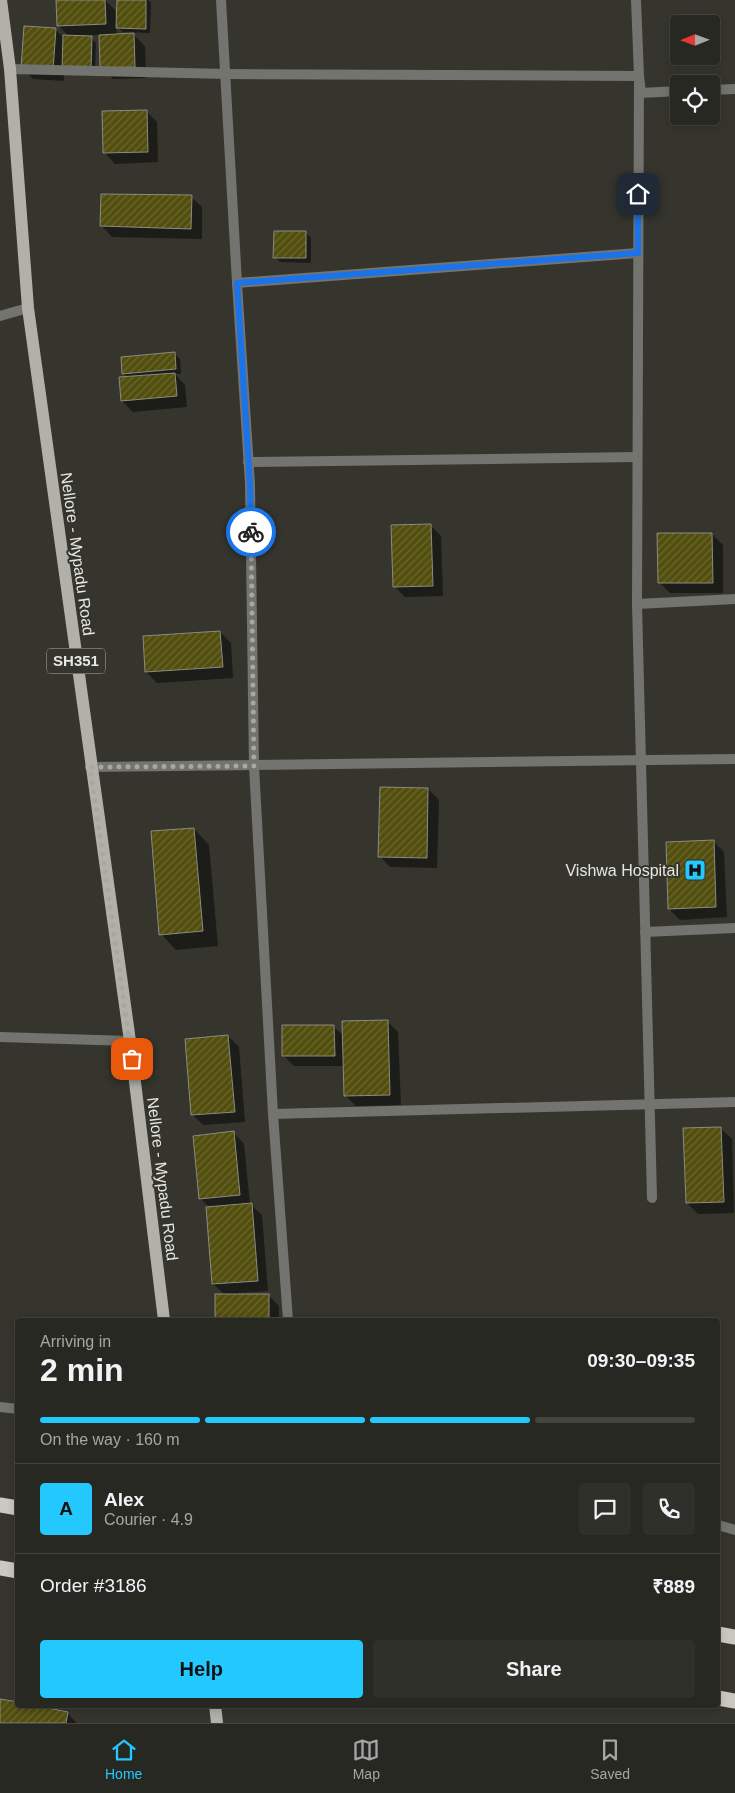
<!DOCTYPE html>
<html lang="en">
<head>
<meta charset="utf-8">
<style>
  :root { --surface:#282822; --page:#30302a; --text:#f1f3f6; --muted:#a5a6a5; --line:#444440; --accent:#23c9fe }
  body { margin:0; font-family:Arial,sans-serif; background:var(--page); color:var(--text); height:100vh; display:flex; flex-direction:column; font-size:19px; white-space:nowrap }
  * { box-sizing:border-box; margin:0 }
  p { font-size:16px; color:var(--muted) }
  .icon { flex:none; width:28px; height:28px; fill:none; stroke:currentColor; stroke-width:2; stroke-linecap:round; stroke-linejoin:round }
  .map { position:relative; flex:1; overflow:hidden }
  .details { position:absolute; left:15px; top:1318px; width:705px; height:390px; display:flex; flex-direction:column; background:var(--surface); border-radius:5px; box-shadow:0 2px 8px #0003,0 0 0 1px var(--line) }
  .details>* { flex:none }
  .needle { width:32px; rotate:269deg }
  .controls { position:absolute; left:670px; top:15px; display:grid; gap:10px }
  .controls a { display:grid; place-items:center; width:50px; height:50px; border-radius:5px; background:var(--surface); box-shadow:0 2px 8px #0003,0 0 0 1px var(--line); font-size:25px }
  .pin { position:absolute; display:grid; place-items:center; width:42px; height:42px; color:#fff; margin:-21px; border-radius:10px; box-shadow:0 2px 8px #0006 }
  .courier { position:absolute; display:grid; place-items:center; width:50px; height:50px; margin:-25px; border:4px solid #1a73e8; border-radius:50%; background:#fff; color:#222; box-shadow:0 1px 6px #0007 }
  .headline em { font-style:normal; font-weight:600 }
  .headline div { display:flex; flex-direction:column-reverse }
  .headline { display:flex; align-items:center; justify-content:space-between; height:85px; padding:0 25px }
  h1 { font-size:32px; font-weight:600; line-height:38px }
  .bar { display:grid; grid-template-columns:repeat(4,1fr); gap:8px 5px; align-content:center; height:60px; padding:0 25px }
  .bar i { height:6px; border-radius:4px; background:var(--line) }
  .bar .current { background:var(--accent) }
  .bar p { grid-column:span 4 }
  .line { display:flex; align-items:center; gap:12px; padding:0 25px; border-top:1px solid var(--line) }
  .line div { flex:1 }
  .round { display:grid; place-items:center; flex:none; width:52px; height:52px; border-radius:5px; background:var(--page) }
  .action { display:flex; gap:10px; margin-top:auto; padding:10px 25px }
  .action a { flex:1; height:58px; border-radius:5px; background:var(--accent); color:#111; font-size:20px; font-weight:600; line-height:58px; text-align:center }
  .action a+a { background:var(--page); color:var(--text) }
  .dock { display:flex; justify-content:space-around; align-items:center; height:70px; border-top:1px solid var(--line); background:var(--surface); font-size:14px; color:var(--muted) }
  .dock a { display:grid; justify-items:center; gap:2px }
  .dock .current { color:var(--accent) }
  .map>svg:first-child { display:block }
  .shadow { fill:#0007 }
  .building { fill:url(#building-hatch); stroke:#8b8b83 }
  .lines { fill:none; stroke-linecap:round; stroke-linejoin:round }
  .street { stroke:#73736f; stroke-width:10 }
  .primary { stroke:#b1b1aa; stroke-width:12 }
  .highway { stroke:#cac9c1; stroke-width:15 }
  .done { stroke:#a8a8a3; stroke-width:5; stroke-dasharray:0 9 }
  .route { stroke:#1a73e8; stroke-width:6 }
  .labels { text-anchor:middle; stroke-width:4; stroke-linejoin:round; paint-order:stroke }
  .shield { fill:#35352e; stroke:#b1b1ac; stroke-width:1 }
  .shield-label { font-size:15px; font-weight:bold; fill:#e6e6e2 }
  .street-label { font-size:16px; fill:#e6e6e2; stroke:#35352e }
  .poi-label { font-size:16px; fill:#e6e6e2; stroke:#35352e; text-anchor:end }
</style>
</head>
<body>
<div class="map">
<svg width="735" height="1723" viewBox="0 0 735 1723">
  <defs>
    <pattern id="building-hatch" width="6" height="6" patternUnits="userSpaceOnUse" patternTransform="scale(1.25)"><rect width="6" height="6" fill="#524e0e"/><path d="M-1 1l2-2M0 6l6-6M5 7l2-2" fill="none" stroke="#6b6831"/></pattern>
  </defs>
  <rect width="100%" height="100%" fill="#35352e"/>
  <g class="shadow">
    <polygon points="87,0 105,0 115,10 116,20 118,20 119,0 148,0 151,3 150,33 123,32 116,26 117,35 132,33 145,46 146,78 113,79 102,68 100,35 89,35 96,43 95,73 64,68 64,81 33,79 22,68 55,29 62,36 69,37 58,25"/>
    <polygon points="146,111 157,122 158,162 115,164 105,153"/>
    <polygon points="191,197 202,207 202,239 112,237 102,226"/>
    <polygon points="306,233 311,238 311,263 280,262 275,257"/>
    <polygon points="175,354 180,359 181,374 175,374 185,385 187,407 133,412 122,401 128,378 123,373"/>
    <polygon points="430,525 441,536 443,596 405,597 394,586"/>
    <polygon points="712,534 723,545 723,593 670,593 659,582"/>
    <polygon points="220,632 231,643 233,678 157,683 146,672"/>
    <polygon points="428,789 439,800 437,868 390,867 380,856"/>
    <polygon points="194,829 209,845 218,946 176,950 161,934"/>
    <polygon points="713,841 724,852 727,917 680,920 669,909"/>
    <polygon points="387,1021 398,1032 401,1105 356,1106 345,1095 345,1066 294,1066 283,1055 334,1027 344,1036"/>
    <polygon points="228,1036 239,1047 245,1122 203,1125 193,1115"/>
    <polygon points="721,1129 732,1139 734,1213 698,1214 687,1203"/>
    <polygon points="234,1133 244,1144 250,1204 262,1215 268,1291 238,1293 238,1295 268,1295 279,1306 279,1320 216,1320 225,1295 213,1284 210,1208 200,1198"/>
    <polygon points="0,1700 67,1713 77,1723 0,1723"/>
  </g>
  <g class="building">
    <polygon points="56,0 105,0 106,24 57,26"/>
    <polygon points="117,0 146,0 146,29 116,28"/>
    <polygon points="24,26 56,28 53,71 21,69"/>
    <polygon points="134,33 135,67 100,68 99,35"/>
    <polygon points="63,35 92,36 91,68 62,68"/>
    <polygon points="147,110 148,152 103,153 102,111"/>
    <polygon points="101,194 192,195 191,229 100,226"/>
    <polygon points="274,231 306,231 306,258 273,258"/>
    <polygon points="175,352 176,369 122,374 121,357"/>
    <polygon points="175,373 177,396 121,401 119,377"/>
    <polygon points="431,524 433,586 393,587 391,525"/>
    <polygon points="657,533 712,533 713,583 658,583"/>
    <polygon points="220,631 223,667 145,672 143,636"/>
    <polygon points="380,787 428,788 427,858 378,857"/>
    <polygon points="194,828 203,931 159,935 151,831"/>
    <polygon points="714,840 716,907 668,909 666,842"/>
    <polygon points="388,1020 390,1095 344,1096 342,1021"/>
    <polygon points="282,1025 334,1025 335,1056 282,1056"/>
    <polygon points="228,1035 235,1112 191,1115 185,1039"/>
    <polygon points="721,1127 724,1202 686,1203 683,1128"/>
    <polygon points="234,1131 240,1195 199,1199 193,1136"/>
    <polygon points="252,1203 258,1281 212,1284 206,1207"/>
    <rect x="215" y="1294" width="54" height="26"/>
    <polygon points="0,1699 18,1702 18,1705 33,1705 68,1712 66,1723 0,1723"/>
  </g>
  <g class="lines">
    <g class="street">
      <polyline points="221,0 237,283"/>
      <polyline points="636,0 639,76 637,604 652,1198"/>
      <polyline points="10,69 227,74 639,76 641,93 679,91"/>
      <polyline points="711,90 735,89"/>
      <polyline points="0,316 28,308"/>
      <polyline points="248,462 637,457"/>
      <polyline points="637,604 735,599"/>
      <polyline points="90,767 735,759"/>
      <polyline points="645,932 735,928"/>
      <polyline points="0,1037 130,1041"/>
      <polyline points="273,1114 735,1102"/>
      <polyline points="288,1320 273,1114 254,766 250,484 237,283 638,253"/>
      <polyline points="0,1407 18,1409"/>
      <polyline points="718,1525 735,1530"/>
    </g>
    <g class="primary">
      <polyline points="1,0 10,69 28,308 130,1041 164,1320"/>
      <polyline points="215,1705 217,1723"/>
    </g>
    <g class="highway">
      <polyline points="0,1505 18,1508"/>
      <polyline points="0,1568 18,1571"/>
      <polyline points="718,1634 735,1637"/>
      <polyline points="718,1698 735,1701"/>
    </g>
  </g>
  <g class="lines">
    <polyline class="done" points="132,1059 90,767 254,766 251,532"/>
    <polyline class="route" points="251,532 250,484 237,283 638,253 638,194"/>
  </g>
  <defs>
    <g id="hospital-square" transform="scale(1.125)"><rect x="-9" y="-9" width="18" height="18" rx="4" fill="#23c9fe" stroke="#35352e"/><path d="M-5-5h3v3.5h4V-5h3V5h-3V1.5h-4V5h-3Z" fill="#111"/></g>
  </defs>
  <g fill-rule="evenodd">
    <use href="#hospital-square" x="695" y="870"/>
  </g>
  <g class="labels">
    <rect class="shield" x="47" y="648.5" width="58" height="25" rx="4"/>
    <g class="shield-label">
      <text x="76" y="666">SH351</text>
    </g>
    <g class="street-label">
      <text transform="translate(78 554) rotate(82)" y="6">Nellore - Mypadu Road</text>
      <text transform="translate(163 1179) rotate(83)" y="6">Nellore - Mypadu Road</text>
    </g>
    <g class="poi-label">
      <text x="679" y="876">Vishwa Hospital</text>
    </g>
  </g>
</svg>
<div class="controls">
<a><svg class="needle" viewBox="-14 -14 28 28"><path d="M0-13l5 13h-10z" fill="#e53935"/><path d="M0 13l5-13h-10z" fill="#a5a6a5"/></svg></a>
<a><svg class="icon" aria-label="locate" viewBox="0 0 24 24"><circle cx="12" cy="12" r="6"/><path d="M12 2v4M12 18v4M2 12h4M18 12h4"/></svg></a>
</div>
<div class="pin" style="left:132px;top:1059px;background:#ea580c"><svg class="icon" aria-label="bag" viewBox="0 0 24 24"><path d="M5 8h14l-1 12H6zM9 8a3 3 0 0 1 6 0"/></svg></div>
<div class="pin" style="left:638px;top:194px;background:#1f2937"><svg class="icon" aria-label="home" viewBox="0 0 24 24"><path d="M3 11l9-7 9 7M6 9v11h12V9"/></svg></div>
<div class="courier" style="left:251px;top:532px"><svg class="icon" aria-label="bike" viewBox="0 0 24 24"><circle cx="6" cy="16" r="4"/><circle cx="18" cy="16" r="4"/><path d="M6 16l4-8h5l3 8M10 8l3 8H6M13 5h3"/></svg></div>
<section class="details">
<div class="headline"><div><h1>2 min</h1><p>Arriving in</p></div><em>09:30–09:35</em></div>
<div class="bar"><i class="current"></i><i class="current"></i><i class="current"></i><i></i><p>On the way · 160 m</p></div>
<div class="line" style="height:90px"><b class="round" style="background:var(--accent);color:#111">A</b><div><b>Alex</b><p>Courier · 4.9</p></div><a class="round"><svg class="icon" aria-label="chat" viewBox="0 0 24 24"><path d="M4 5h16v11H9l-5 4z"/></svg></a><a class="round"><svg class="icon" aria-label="phone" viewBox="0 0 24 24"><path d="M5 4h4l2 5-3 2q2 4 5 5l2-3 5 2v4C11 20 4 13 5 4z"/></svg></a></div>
<div class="line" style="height:65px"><div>Order #3186</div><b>₹889</b></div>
<div class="action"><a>Help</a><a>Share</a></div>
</section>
</div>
<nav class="dock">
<a class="current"><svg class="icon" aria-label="home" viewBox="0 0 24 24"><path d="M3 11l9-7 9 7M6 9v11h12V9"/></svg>Home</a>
<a><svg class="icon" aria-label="map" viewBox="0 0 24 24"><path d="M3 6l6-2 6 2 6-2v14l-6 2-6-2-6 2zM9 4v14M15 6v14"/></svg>Map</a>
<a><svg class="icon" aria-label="saved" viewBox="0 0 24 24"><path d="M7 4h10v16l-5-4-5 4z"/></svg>Saved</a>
</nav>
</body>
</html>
